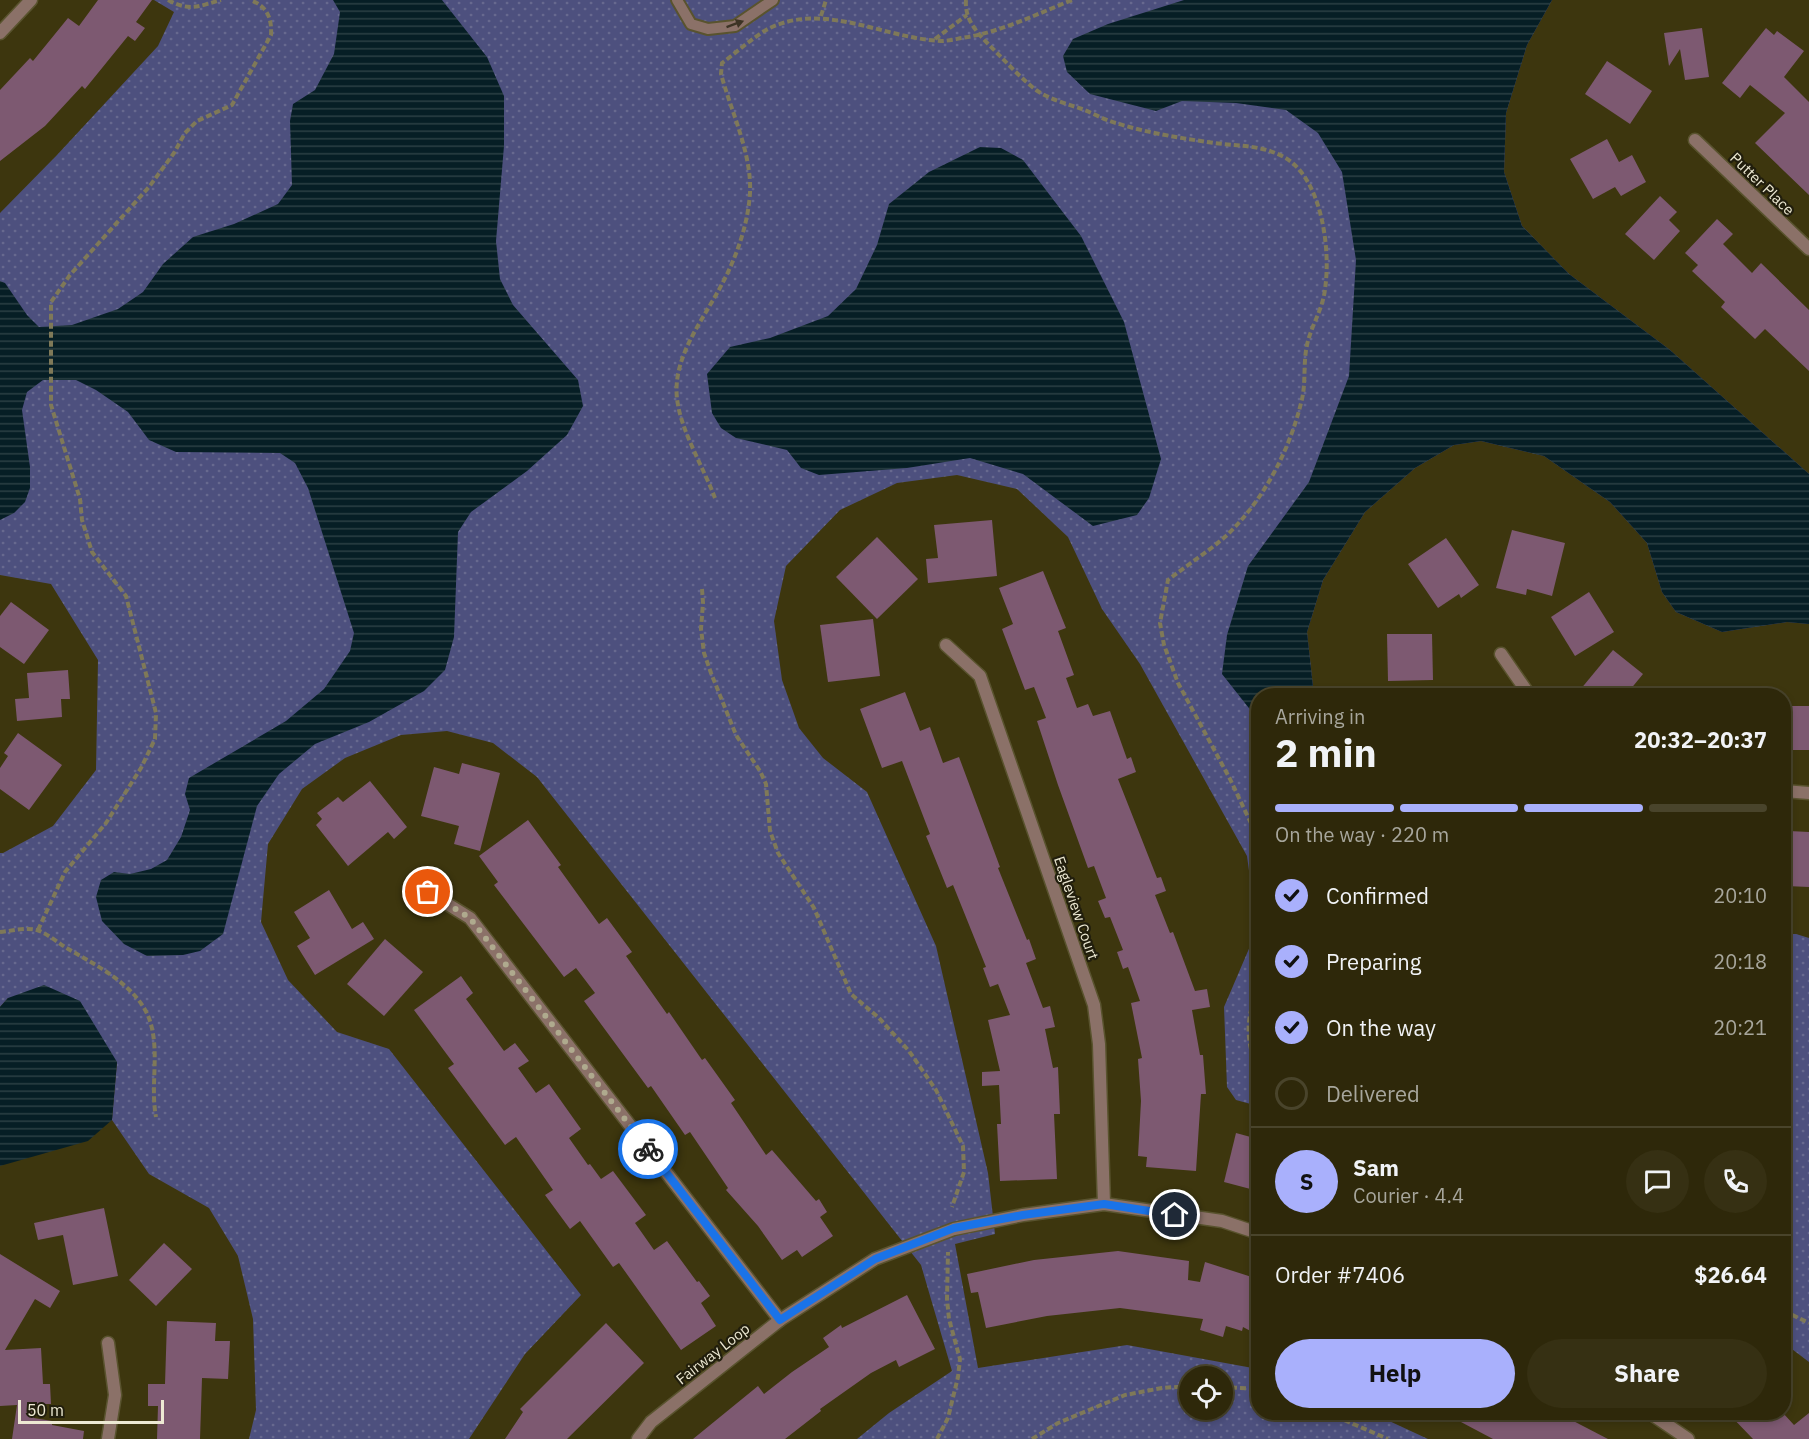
<!DOCTYPE html>
<html lang="en">
<head>
<meta charset="utf-8">
<style>
  :root { --surface:#2e280a; --page:#363013; --text:#f1f3f6; --muted:#a7a69c; --line:#49442b; --accent:#a9b0fc }
  body { margin:0; font-family:"IBM Plex Sans",sans-serif; background:var(--page); color:var(--text); height:100vh; display:flex; flex-direction:column; font-size:22px; white-space:nowrap }
  * { box-sizing:border-box; margin:0 }
  p { font-size:20px; color:var(--muted) }
  .icon { flex:none; width:33px; height:33px; fill:none; stroke:currentColor; stroke-width:2; stroke-linecap:round; stroke-linejoin:round }
  .map { position:relative; flex:1; overflow:hidden }
  .details { position:absolute; left:1251px; top:688px; width:540px; height:732px; display:flex; flex-direction:column; background:var(--surface); border-radius:24px; box-shadow:0 3px 9px #0003,0 0 0 2px var(--line) }
  .details>* { flex:none }
  .controls { position:absolute; left:1179px; top:1366px; display:grid; gap:12px }
  .controls a { display:grid; place-items:center; width:54px; height:54px; border-radius:50%; background:var(--surface); box-shadow:0 3px 9px #0003,0 0 0 2px var(--line); font-size:30px }
  .scale { position:absolute; left:18px; bottom:15px; width:146px; box-sizing:border-box; padding-left:6px; border:3px solid #ede9d3; border-top:0; font-size:16px; line-height:21px; white-space:nowrap; color:#ede9d3; -webkit-text-stroke:4px #211e0d; paint-order:stroke }
  .pin { position:absolute; display:grid; place-items:center; width:51px; height:51px; color:#fff; margin:-26px; border:3px solid #fff; border-radius:50%; box-shadow:0 2px 6px #0007 }
  .courier { position:absolute; display:grid; place-items:center; width:60px; height:60px; margin:-30px; border:4px solid #1a73e8; border-radius:50%; background:#fff; color:#222; box-shadow:0 2px 8px #0007 }
  .overview em { font-style:normal; font-weight:800 }
  .overview div { display:flex; flex-direction:column-reverse }
  .overview { display:flex; align-items:center; justify-content:space-between; height:102px; padding:0 24px }
  h1 { font-size:39px; font-weight:800; line-height:45px }
  .bar { display:grid; grid-template-columns:repeat(4,1fr); gap:9px 6px; align-content:center; height:72px; padding:0 24px }
  .bar i { height:8px; border-radius:4px; background:var(--line) }
  .bar .current { background:var(--accent) }
  .bar p { grid-column:span 4 }
  .line { display:flex; align-items:center; gap:15px; padding:0 24px; border-top:2px solid var(--line) }
  .line div { flex:1 }
  .round { display:grid; place-items:center; flex:none; width:63px; height:63px; border-radius:32px; background:var(--page) }
  ol { padding:0 24px; list-style:none }
  li { display:flex; align-items:center; gap:18px; height:66px }
  li p { margin-inline-start:auto }
  li .icon { padding:6px; border-radius:50%; background:var(--accent); color:#111; stroke-width:4 }
  li:last-child { color:var(--muted) }
  li i { width:33px; height:33px; border:3px solid var(--line); border-radius:50% }
  .action { display:flex; gap:12px; margin-top:auto; padding:12px 24px }
  .action a { flex:1; height:69px; border-radius:36px; background:var(--accent); color:#111; font-size:24px; font-weight:800; line-height:69px; text-align:center }
  .action a+a { background:var(--page); color:var(--text) }
  .map>svg:first-child { display:block }
  .grass { fill:url(#grass-dots); fill-rule:evenodd }
  .water { fill:url(#water-rules) }
  .building { fill:#7d5971 }
  .lines { fill:none; stroke-linecap:round; stroke-linejoin:round }
  .service-casing { stroke:#59532e; stroke-width:14 }
  .minor-casing { stroke:#59532e; stroke-width:15 }
  .path { stroke:#7f7958; stroke-width:4; stroke-dasharray:6 3; stroke-linecap:butt }
  .service { stroke:#8b7168; stroke-width:10 }
  .minor { stroke:#8b7168; stroke-width:12 }
  .oneway { fill:#3c3324 }
  .done { stroke:#afaa8e; stroke-width:6; stroke-dasharray:0 10.8 }
  .route { stroke:#1a73e8; stroke-width:8 }
  .labels { text-anchor:middle; stroke-width:4.5; stroke-linejoin:round; paint-order:stroke }
  .street-label { font-size:15px; fill:#ede9d3; stroke:#211e0d }
</style>
</head>
<body>
<div class="map">
<svg width="1809" height="1439" viewBox="0 0 1809 1439">
  <defs>
    <pattern id="grass-dots" width="8" height="8" patternUnits="userSpaceOnUse" patternTransform="scale(1.5)"><rect width="8" height="8" fill="#4d507e"/><path d="M2 2h.1M6 6h.1" fill="none" stroke="#67698f" stroke-width="1.8" stroke-linecap="round"/></pattern>
    <pattern id="water-rules" width="6" height="5" patternUnits="userSpaceOnUse" patternTransform="scale(1.5)"><rect width="6" height="5" fill="#061e25"/><path d="M0 2.5h6" fill="none" stroke="#2b3f44"/></pattern>
  </defs>
  <rect width="100%" height="100%" fill="#3d360e"/>
  <g class="grass">
    <path d="M154,0H1552L1527,45L1506,113L1504,172L1522,226L1569,274L1670,350L1809,474V624L1787,622L1722,632L1676,612L1662,592L1647,543L1610,502L1544,456L1481,441L1454,445L1415,468L1365,512L1323,580L1307,632L1314,696H1258V1106L1236,1100L1227,1087L1224,1007L1257,930L1247,856L1140,664L1102,609L1068,537L1017,489L957,475L897,483L840,510L786,566L774,621L782,680L799,728L823,758L867,792L936,946L988,1173L995,1234L955,1244L978,1368L1127,1345L1258,1369V1413H1372L1428,1439H857L889,1413L952,1371L921,1265L537,777L493,743L447,731L401,735L345,758L302,789L268,844L261,922L288,980L337,1032L389,1049L581,1295L525,1354L469,1439H249L256,1410L253,1319L238,1256L209,1208L149,1174L112,1120L117,1062L8,998L0,1007V853H3L53,826L96,770L98,660L51,584L0,575V213L57,155L158,46L174,12ZM1190,1377H1222V1410H1190Z"/>
    <polygon points="1784,934 1796,934 1809,938 1809,1362 1784,1343"/>
  </g>
  <g class="water">
    <polygon points="333,0 442,0 487,57 504,96 504,146 496,241 500,279 513,305 578,380 583,406 567,435 527,471 471,512 458,532 454,637 445,670 424,691 369,722 315,744 279,774 257,806 223,934 200,951 183,955 147,956 124,944 102,921 96,897 101,880 114,872 130,874 151,869 167,860 181,837 190,810 185,794 189,778 286,721 324,689 350,651 354,633 308,488 295,463 280,453 176,452 149,440 128,412 96,390 76,380 43,380 27,392 22,410 30,467 30,488 25,502 14,513 0,520 0,281 5,283 27,315 39,327 72,325 118,309 143,292 163,264 193,237 234,224 278,204 292,185 290,121 293,104 315,90 334,54 340,12"/>
    <polygon points="1184,0 1552,0 1527,45 1506,113 1504,172 1522,226 1569,274 1670,350 1809,474 1809,624 1787,622 1722,632 1676,612 1662,592 1647,543 1610,502 1544,456 1481,441 1454,445 1415,468 1365,512 1323,580 1307,632 1314,696 1258,696 1258,717 1252,712 1222,674 1227,635 1248,566 1309,482 1349,376 1356,260 1342,172 1318,133 1286,110 1236,103 1182,101 1156,111 1090,94 1067,72 1063,56 1073,39 1108,24"/>
    <polygon points="980,147 1001,148 1023,160 1081,236 1124,322 1161,459 1149,498 1137,515 1093,526 1023,474 970,458 907,468 819,475 801,468 787,450 736,438 721,428 712,413 707,374 730,347 770,338 828,316 856,289 877,245 889,204 929,172"/>
    <polygon points="44,985 80,1001 117,1062 112,1120 88,1141 0,1166 0,1007 8,998"/>
  </g>
  <g class="building">
    <polygon points="98,0 152,0 136,22 145,28 135,41 128,36 85,89 82,86 45,126 0,161 0,90 30,58 33,61 68,18 79,26"/>
    <polygon points="1702,28 1709,77 1685,80 1680,49 1669,66 1664,33"/>
    <polygon points="1766,28 1774,35 1777,31 1804,51 1784,77 1809,102 1809,195 1755,143 1785,113 1750,85 1740,98 1722,83"/>
    <polygon points="1607,61 1652,91 1630,124 1585,94"/>
    <polygon points="1607,139 1619,162 1632,155 1646,182 1621,196 1615,187 1593,199 1570,159"/>
    <polygon points="1660,196 1677,212 1669,220 1680,231 1654,260 1625,234"/>
    <polygon points="1717,219 1733,234 1723,244 1752,273 1761,263 1809,310 1809,371 1765,329 1755,339 1721,307 1725,302 1692,271 1698,265 1685,253"/>
    <polygon points="992,520 997,576 928,583 926,559 938,558 934,525"/>
    <polygon points="1512,530 1565,543 1552,596 1527,589 1526,595 1496,588"/>
    <polygon points="877,537 918,579 877,619 836,577"/>
    <polygon points="1446,538 1479,585 1461,598 1459,594 1438,608 1408,564"/>
    <polygon points="1043,571 1066,628 1058,631 1074,675 1066,678 1077,708 1088,704 1093,716 1110,711 1127,759 1131,757 1136,772 1118,779 1157,878 1161,877 1166,891 1155,895 1170,933 1173,932 1195,991 1207,989 1210,1007 1192,1010 1200,1055 1203,1055 1206,1094 1201,1094 1196,1171 1146,1167 1147,1157 1138,1156 1141,1101 1138,1059 1142,1058 1131,1003 1140,1001 1128,967 1123,969 1117,952 1123,950 1110,917 1105,918 1098,901 1106,898 1094,866 1088,868 1058,785 1037,721 1046,718 1034,687 1025,690 1002,629 1013,624 999,588"/>
    <polygon points="1589,592 1614,632 1575,656 1551,617"/>
    <polygon points="11,602 49,630 24,664 0,647 0,616"/>
    <polygon points="873,619 880,676 828,682 820,625"/>
    <polygon points="1387,634 1432,634 1433,680 1388,681"/>
    <polygon points="1613,650 1643,674 1625,696 1575,696"/>
    <polygon points="68,670 70,699 61,699 62,717 17,721 15,699 29,698 27,673"/>
    <polygon points="905,692 920,731 930,727 943,763 959,757 1000,867 998,868 1027,940 1029,939 1036,959 1026,963 1043,1008 1050,1006 1055,1027 1045,1029 1053,1068 1058,1067 1060,1114 1054,1114 1057,1179 1000,1181 997,1124 1001,1124 999,1085 982,1086 982,1072 1000,1071 988,1020 1010,1015 998,984 990,987 983,968 986,967 953,885 947,888 926,836 930,834 902,761 882,768 860,709"/>
    <rect x="1784" y="706" width="25" height="44"/>
    <polygon points="18,733 62,765 29,810 0,789 0,768 8,756 4,753"/>
    <polygon points="462,763 500,773 480,851 454,844 459,826 421,816 434,767 459,774"/>
    <polygon points="370,781 407,827 394,839 388,832 348,866 316,825 322,819 317,813 338,797 343,802"/>
    <polygon points="528,820 561,865 558,867 599,924 607,918 632,952 626,956 667,1014 669,1012 702,1060 705,1058 735,1100 731,1103 766,1155 772,1150 816,1201 819,1199 827,1212 820,1217 833,1236 802,1257 797,1250 782,1260 758,1226 726,1190 728,1188 690,1132 685,1135 651,1086 648,1088 584,1001 595,993 576,968 564,977 494,885 498,882 479,856"/>
    <polygon points="1789,831 1809,832 1809,887 1786,886"/>
    <polygon points="329,890 352,929 363,922 374,939 315,975 297,946 310,938 294,912"/>
    <polygon points="385,939 423,972 384,1016 347,984"/>
    <polygon points="461,976 473,993 466,999 504,1051 515,1043 529,1061 518,1068 536,1093 549,1084 581,1129 569,1138 588,1165 590,1164 601,1179 613,1171 646,1215 635,1223 654,1250 667,1241 697,1282 699,1281 710,1296 701,1303 716,1326 681,1350 619,1263 613,1267 580,1221 570,1229 545,1195 553,1190 516,1137 505,1145 448,1068 454,1064 414,1010"/>
    <polygon points="1236,1133 1258,1139 1258,1191 1224,1182"/>
    <polygon points="104,1208 118,1276 73,1285 63,1235 38,1240 34,1223"/>
    <polygon points="164,1243 192,1269 156,1306 129,1280"/>
    <polygon points="1118,1251 1189,1261 1188,1280 1200,1282 1205,1262 1258,1279 1258,1335 1243,1327 1242,1331 1226,1326 1223,1337 1200,1330 1203,1319 1120,1308 1047,1316 986,1328 978,1292 971,1293 967,1274 1034,1260"/>
    <polygon points="0,1254 60,1291 50,1308 35,1299 5,1350 41,1348 43,1384 50,1384 51,1404 36,1404 34,1418 52,1421 52,1425 84,1431 83,1439 12,1439 17,1405 0,1406"/>
    <polygon points="907,1295 935,1349 899,1367 896,1360 871,1373 820,1409 821,1411 785,1439 693,1439 758,1386 764,1394 792,1372 829,1347 823,1338 841,1325 842,1328"/>
    <polygon points="167,1321 216,1323 215,1341 230,1341 228,1379 202,1378 200,1439 157,1439 158,1406 148,1406 148,1384 165,1384"/>
    <polygon points="606,1323 644,1363 567,1439 505,1439 523,1412 520,1409"/>
    <polygon points="1444,1413 1558,1413 1608,1439 1493,1439"/>
    <polygon points="1728,1413 1783,1413 1794,1425 1809,1413 1809,1439 1753,1439"/>
  </g>
  <g class="lines">
    <g class="service-casing">
      <polyline id="service" points="677,0 691,24 708,29 735,26 773,0"/>
    </g>
    <g class="minor-casing">
      <g id="minor">
        <polyline points="0,33 31,0"/>
        <polyline points="1695,140 1809,249"/>
        <polyline points="946,645 980,676 1094,1005 1099,1044 1104,1204"/>
        <polyline points="1501,654 1530,696"/>
        <polyline points="1784,791 1809,793"/>
        <polyline points="428,892 470,918 780,1320"/>
        <polyline points="1650,1413 1688,1439"/>
        <polyline points="108,1439 115,1395 108,1343"/>
        <polyline points="638,1439 651,1422 780,1320 875,1259 954,1229 1023,1215 1104,1204 1222,1221 1258,1233"/>
      </g>
    </g>
    <g class="path">
      <path d="M168,0C190,12 199,6 221,0"/>
      <path d="M966,0C964,24 984,39 1000,56C1011,67 1023,80 1036,90C1049,99 1067,104 1082,109C1093,113 1104,120 1116,123C1147,133 1181,138 1214,143C1238,146 1262,145 1284,157C1322,178 1331,250 1325,289C1323,309 1311,326 1307,345C1303,363 1306,382 1302,399C1290,450 1264,500 1226,536C1208,552 1187,565 1168,580L1160,623L1164,645L1178,683L1230,779L1258,838"/>
      <polyline points="821,16 826,0"/>
      <polyline points="935,39 967,15"/>
      <path d="M715,498C704,469 683,434 678,405C669,360 703,321 722,284C737,256 748,224 750,193C752,154 731,111 721,74L722,63C737,52 751,39 766,30C822,0 882,38 941,41C950,41 959,38 968,37C1005,30 1037,14 1072,0"/>
      <polyline points="702,589 703,603 701,629 704,653 711,673 736,735 760,771 766,784 770,831 778,853 814,908 851,994 879,1018 909,1051 936,1090 963,1146 964,1172 952,1207"/>
      <path d="M38,930L65,872L106,823L141,768L155,739L156,713L126,596L92,552L82,520L80,499L51,405V302L70,275L149,187L174,153L185,133L197,121L232,105L271,35C272,18 267,6 250,0"/>
      <path d="M0,932C12,931 25,927 37,930C46,933 56,941 65,947C95,965 138,985 150,1021C160,1053 150,1085 156,1117"/>
      <path d="M1258,991C1245,1018 1246,1043 1258,1069"/>
      <polyline points="1784,1311 1809,1323"/>
      <polyline points="1222,1387 1258,1389"/>
      <polyline points="1328,1413 1388,1439"/>
      <polyline points="937,1439 948,1418 958,1377 960,1359 949,1319 947,1299 948,1252"/>
      <polyline points="1032,1439 1058,1423 1125,1395 1162,1388 1190,1386"/>
    </g>
    <use href="#service" class="service"/>
    <use href="#minor" class="minor"/>
  </g>
  <defs><path id="oneway-solid" d="M-6-.8H1V-3.2L6.5 0L1 3.2V.8H-6Z" transform="scale(1.5)"/></defs>
  <use class="oneway" href="#oneway-solid" transform="translate(735 24) rotate(-20)"/>
  <g class="lines">
    <polyline class="done" points="428,892 470,918 648,1149"/>
    <polyline class="route" points="648,1149 780,1320 875,1259 954,1228 1023,1215 1104,1204 1175,1215"/>
  </g>
  <g class="labels">
    <g class="street-label">
      <text transform="translate(1762 184) rotate(44)" y="5">Putter Place</text>
      <text transform="translate(1076 908) rotate(71)" y="5">Eagleview Court</text>
      <text transform="translate(713 1354) rotate(-38)" y="5">Fairway Loop</text>
    </g>
  </g>
</svg>
<div class="controls">
<a><svg class="icon" aria-label="locate" viewBox="0 0 24 24"><circle cx="12" cy="12" r="6"/><path d="M12 2v4M12 18v4M2 12h4M18 12h4"/></svg></a>
</div>
<div class="scale">50 m</div>
<div class="pin" style="left:428px;top:892px;background:#ea580c"><svg class="icon" aria-label="bag" viewBox="0 0 24 24"><path d="M5 8h14l-1 12H6zM9 8a3 3 0 0 1 6 0"/></svg></div>
<div class="pin" style="left:1175px;top:1215px;background:#1f2937"><svg class="icon" aria-label="home" viewBox="0 0 24 24"><path d="M3 11l9-7 9 7M6 9v11h12V9"/></svg></div>
<div class="courier" style="left:648px;top:1149px"><svg class="icon" aria-label="bike" viewBox="0 0 24 24"><circle cx="6" cy="16" r="4"/><circle cx="18" cy="16" r="4"/><path d="M6 16l4-8h5l3 8M10 8l3 8H6M13 5h3"/></svg></div>
<section class="details">
<div class="overview"><div><h1>2 min</h1><p>Arriving in</p></div><em>20:32–20:37</em></div>
<div class="bar"><i class="current"></i><i class="current"></i><i class="current"></i><i></i><p>On the way · 220 m</p></div>
<ol>
<li><svg class="icon" aria-label="check" viewBox="0 0 24 24"><path d="M5 12l5 5 9-10"/></svg>Confirmed<p>20:10</p></li>
<li><svg class="icon" aria-label="check" viewBox="0 0 24 24"><path d="M5 12l5 5 9-10"/></svg>Preparing<p>20:18</p></li>
<li><svg class="icon" aria-label="check" viewBox="0 0 24 24"><path d="M5 12l5 5 9-10"/></svg>On the way<p>20:21</p></li>
<li><i></i>Delivered</li>
</ol>
<div class="line" style="height:108px"><b class="round" style="background:var(--accent);color:#111">S</b><div><b>Sam</b><p>Courier · 4.4</p></div><a class="round"><svg class="icon" aria-label="chat" viewBox="0 0 24 24"><path d="M4 5h16v11H9l-5 4z"/></svg></a><a class="round"><svg class="icon" aria-label="phone" viewBox="0 0 24 24"><path d="M5 4h4l2 5-3 2q2 4 5 5l2-3 5 2v4C11 20 4 13 5 4z"/></svg></a></div>
<div class="line" style="height:78px"><div>Order #7406</div><b>$26.64</b></div>
<div class="action"><a>Help</a><a>Share</a></div>
</section>
</div>
</body>
</html>
